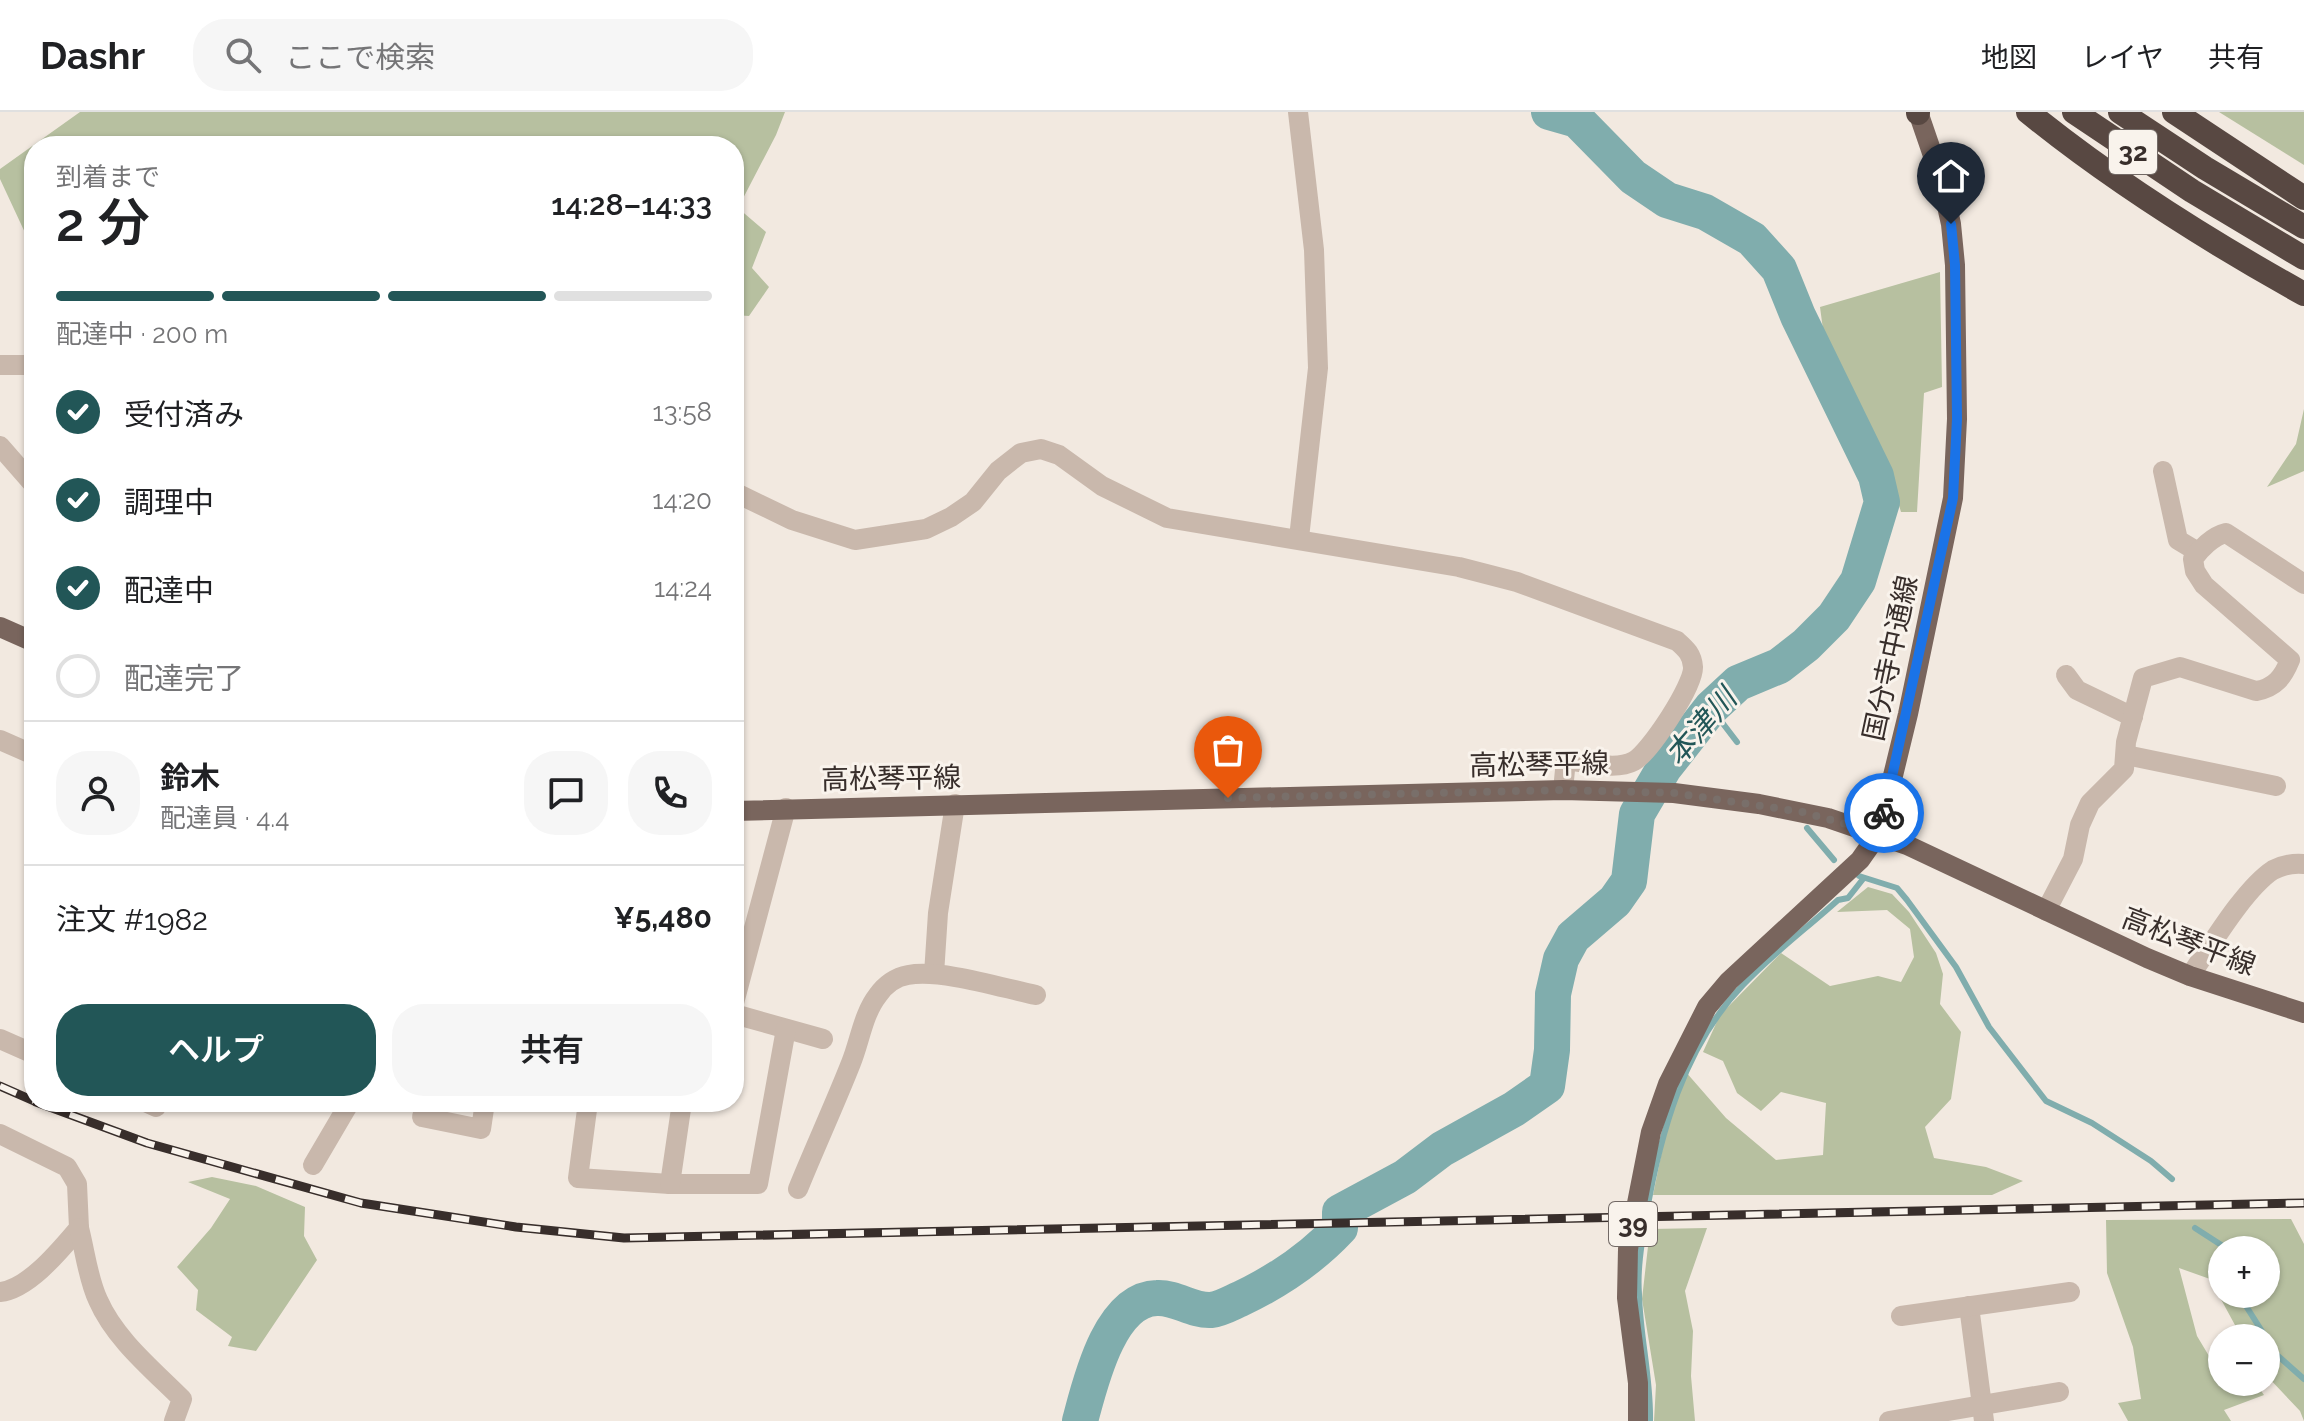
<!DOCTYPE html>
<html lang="ja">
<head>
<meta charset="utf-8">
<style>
  :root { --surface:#fff; --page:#f6f6f6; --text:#202124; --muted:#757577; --line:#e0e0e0; --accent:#225657 }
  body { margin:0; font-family:Raleway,"Noto Sans JP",sans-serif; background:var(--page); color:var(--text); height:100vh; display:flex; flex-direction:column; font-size:30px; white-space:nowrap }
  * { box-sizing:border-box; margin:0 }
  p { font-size:26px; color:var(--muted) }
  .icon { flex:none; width:44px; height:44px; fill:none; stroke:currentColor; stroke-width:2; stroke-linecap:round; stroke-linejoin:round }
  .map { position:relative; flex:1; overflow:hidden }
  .panel { position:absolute; left:24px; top:24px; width:720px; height:976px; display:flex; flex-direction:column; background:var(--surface); border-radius:32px; box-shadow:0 2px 6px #0004 }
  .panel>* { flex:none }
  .controls { position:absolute; left:2208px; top:1124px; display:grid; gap:16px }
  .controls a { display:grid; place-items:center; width:72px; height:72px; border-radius:50%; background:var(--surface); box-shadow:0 2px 6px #0004; font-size:40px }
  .pin { position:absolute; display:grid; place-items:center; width:68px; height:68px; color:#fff; margin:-82px -34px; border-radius:50% 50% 50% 0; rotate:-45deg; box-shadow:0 0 8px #0007 }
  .pin .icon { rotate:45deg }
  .courier { position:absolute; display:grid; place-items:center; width:80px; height:80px; margin:-40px; border:6px solid #1a73e8; border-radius:50%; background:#fff; color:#222; box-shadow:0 2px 10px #0007 }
  .overview em { font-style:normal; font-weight:600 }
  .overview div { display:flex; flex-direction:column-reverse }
  .overview { display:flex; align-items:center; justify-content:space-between; height:136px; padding:0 32px }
  h1 { font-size:52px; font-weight:600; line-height:60px }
  .bar { display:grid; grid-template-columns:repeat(4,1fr); gap:12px 8px; align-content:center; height:96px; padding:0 32px }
  .bar i { height:10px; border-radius:6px; background:var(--line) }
  .bar .on { background:var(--accent) }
  .bar p { grid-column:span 4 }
  .line { display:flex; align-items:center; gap:20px; padding:0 32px; border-top:2px solid var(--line) }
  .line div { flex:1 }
  .round { display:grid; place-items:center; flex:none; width:84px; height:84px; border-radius:32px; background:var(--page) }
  ol { padding:0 32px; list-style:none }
  li { display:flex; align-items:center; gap:24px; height:88px }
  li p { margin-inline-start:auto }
  li .icon { padding:8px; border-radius:50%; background:var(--accent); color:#fff; stroke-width:4 }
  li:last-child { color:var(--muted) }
  li i { width:44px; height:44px; border:4px solid var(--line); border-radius:50% }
  .action { display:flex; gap:16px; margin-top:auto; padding:16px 32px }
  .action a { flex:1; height:92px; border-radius:32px; background:var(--accent); color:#fff; font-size:32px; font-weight:600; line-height:92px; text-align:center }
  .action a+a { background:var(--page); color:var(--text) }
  header { display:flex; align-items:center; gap:48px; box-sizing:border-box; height:112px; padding:0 40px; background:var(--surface); border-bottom:2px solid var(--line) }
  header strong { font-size:38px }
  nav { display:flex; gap:44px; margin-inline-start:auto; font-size:28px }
  .search { width:560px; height:72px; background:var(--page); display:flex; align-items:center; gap:20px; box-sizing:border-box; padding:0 28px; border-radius:32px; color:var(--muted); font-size:30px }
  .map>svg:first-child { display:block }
  .green { fill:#b7c0a0; fill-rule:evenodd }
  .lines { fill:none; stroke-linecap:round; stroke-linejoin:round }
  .stream { stroke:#80adad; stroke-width:6 }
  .river { stroke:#80adad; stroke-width:36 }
  .minor { stroke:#c9b8ac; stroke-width:20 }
  .major { stroke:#79655d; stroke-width:20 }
  .highway { stroke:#584842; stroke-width:24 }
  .rail-casing { stroke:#382e2b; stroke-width:9 }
  .rail { stroke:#f9f3ec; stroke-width:6; stroke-dasharray:18; stroke-linecap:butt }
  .done { stroke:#796f6a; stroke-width:8; stroke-dasharray:0 14.4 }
  .route { stroke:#1a73e8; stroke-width:10 }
  .labels { text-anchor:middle; stroke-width:6; stroke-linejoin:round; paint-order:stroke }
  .shield { fill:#f9f3ec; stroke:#726965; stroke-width:2 }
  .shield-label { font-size:26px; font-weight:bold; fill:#382e2b }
  .street-label { font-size:28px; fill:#382e2b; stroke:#f9f3ec }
  .water-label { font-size:30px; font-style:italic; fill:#225657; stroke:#f9f3ec }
</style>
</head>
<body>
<header>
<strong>Dashr</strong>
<div class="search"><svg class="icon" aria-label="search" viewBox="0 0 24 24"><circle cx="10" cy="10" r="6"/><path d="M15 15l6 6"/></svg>ここで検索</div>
<nav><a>地図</a><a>レイヤ</a><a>共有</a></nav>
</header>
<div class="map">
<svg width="2304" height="1309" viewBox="0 0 2304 1309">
  <rect width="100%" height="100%" fill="#f2e9e0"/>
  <g class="green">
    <polygon points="80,0 785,0 776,23 738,96 766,120 752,156 769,175 749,204 734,203 734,34 34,34 34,124 27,125 0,67 0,57"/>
    <polygon points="2219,0 2304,0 2304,53"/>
    <polygon points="1940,160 1942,275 1924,281 1917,400 1901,400 1887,353 1826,240 1820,195"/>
    <polygon points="2304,297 2304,359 2267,375 2296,332"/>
    <polygon points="1868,775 1892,782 1909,800 1936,841 1943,862 1940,892 1961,920 1951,987 1925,1015 1934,1046 1986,1055 2023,1069 1992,1083 1653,1083 1670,1000 1685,959 1726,1006 1776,1048 1823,1043 1826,991 1781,980 1761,999 1737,981 1723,949 1703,940 1720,903 1781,841 1830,874 1878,864 1901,870 1914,845 1910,817 1887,798 1837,800"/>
    <polygon points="212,1065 256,1074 305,1095 304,1124 317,1148 256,1239 228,1234 232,1225 196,1198 198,1178 177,1155 211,1116 230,1087 188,1070"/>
    <path d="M2291,1107L2304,1132V1309L2300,1299L2266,1263V1226H2242L2210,1167L2179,1156L2197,1224L2218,1259L2222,1260V1270H2255L2264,1283L2224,1298L2231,1309H2128L2118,1291L2141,1287L2133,1235L2107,1161L2106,1108ZM2222,1138H2266V1182H2222Z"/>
    <polygon points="1707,1116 1685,1179 1693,1219 1691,1264 1695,1309 1654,1309 1656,1273 1642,1187 1650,1117"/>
  </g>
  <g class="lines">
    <g class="stream">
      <polyline points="1711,596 1737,630"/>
      <polyline points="1807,716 1834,748"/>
      <polyline points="1859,764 1897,776 1907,788 1956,855 1989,915 2046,989 2092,1011 2151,1049 2172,1067"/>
      <polyline points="2195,1116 2229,1138"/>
      <polyline points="2243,1182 2246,1194 2277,1243 2304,1267"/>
      <path d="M1650,1309C1651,1266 1640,1225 1639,1182C1637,1157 1642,1129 1646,1104C1660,1022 1684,934 1743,873C1772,842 1807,816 1838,788L1848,786L1863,767"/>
    </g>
    <path class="river" d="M1080,1309C1090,1272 1109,1187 1157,1186C1176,1185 1192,1199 1211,1198C1221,1197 1231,1191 1240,1187C1278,1169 1311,1147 1340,1116V1100L1405,1065L1442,1037L1514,997L1547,974L1552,938L1553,882L1561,847L1573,825L1615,789L1629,769L1637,702L1664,656L1711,596L1738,571L1779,554L1806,533L1834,505L1858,469L1882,390L1876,364L1798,204L1779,157L1752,127L1705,100L1667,88L1633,65L1577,8L1549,0"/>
    <g class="minor">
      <polyline points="1298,0 1314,138 1318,256 1299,426"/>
      <polyline points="0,253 34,253"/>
      <polyline points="0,334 34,373"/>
      <polyline points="2163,359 2178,428 2198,440"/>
      <path d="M734,380L792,408L855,428L926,417L951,405L973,390L998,359L1021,341L1041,337L1059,343L1102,374L1167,406L1459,455L1517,470L1677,529C1686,537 1692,542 1693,555C1694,573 1650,640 1634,649C1616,659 1586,650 1566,648L1563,678"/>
      <polyline points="2066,563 2077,578 2133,605"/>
      <polyline points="0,628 34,643"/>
      <polyline points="2126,643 2276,674"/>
      <path d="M2046,799L2073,747L2080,713L2090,691L2124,657L2126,630L2143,566L2180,555L2256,579C2275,576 2283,565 2290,548L2204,473L2195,459L2193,447C2200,437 2213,424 2226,421L2304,472"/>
      <polyline points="934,862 938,801 955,692"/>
      <path d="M2190,864C2210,835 2244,777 2273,758C2283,753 2294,751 2304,752"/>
      <polyline points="734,891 786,696"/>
      <polyline points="734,902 823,927"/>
      <polyline points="0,927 34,942"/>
      <polyline points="145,990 156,995 158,990"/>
      <polyline points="426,990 422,1005 481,1017 485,990"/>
      <polyline points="588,990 578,1066 670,1072 758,1072 786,917"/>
      <path d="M0,1022L67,1055L77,1072L79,1116C61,1137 29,1177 0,1180"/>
      <polyline points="313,1053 350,990"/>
      <polyline points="670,1072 682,990"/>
      <path d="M798,1077C815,1035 834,994 851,951C860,929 863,902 878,883C885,873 896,865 908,863C942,857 1002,876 1036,883"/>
      <path d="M79,1116C85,1139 88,1167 98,1188C115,1227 152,1257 182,1287L174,1309"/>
      <polyline points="1969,1194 1984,1309"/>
      <polyline points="1901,1204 2070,1180"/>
      <polyline points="1889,1309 2059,1280"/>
    </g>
    <g class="major">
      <polyline points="0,515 34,530"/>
      <polyline points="734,699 1563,678 1674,681 1759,692 1828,706 1907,733 2147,846 2190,864 2304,901"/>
      <polyline points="1638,1309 1638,1271 1627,1186 1628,1137 1651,1020 1668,972 1707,895 1729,869 1860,748 1879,721 1908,602 1953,386 1957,307 1955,153 1951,112 1941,67 1918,0"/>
    </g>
    <g class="highway">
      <path d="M2028,0C2114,70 2207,128 2304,182"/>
      <polyline points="2074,0 2192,79 2304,146"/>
      <polyline points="2120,0 2205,56 2304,115"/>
      <polyline points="2174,0 2304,86"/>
      <polyline points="1918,1 1918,0"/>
    </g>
    <g class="rail-casing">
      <g id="rail">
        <polyline points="0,974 34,989"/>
        <polyline points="36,990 147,1031 361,1091 516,1115 624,1126 2304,1091"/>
      </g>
    </g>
    <use href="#rail" class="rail"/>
  </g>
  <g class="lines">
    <polyline class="done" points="1228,686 1563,678 1674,681 1802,700 1879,721 1884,701"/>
    <polyline class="route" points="1884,701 1953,386 1957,307 1955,153 1951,112"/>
  </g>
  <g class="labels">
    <g class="shield">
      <rect x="2109" y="18" width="48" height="44" rx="6"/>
      <rect x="1609" y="1090" width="48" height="44" rx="6"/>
    </g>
    <g class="shield-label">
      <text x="2133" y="49">32</text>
      <text x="1633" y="1121">39</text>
    </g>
    <g class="street-label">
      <text transform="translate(1890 546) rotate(-78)" y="10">国分寺中通線</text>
      <text transform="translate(1539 652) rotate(-1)" y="10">高松琴平線</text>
      <text transform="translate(891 666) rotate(-1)" y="10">高松琴平線</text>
      <text transform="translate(2189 829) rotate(21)" y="10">高松琴平線</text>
    </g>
    <g class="water-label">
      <text transform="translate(1701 615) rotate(-49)" y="10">本津川</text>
    </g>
  </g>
</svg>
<div class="controls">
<a>+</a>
<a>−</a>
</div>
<div class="pin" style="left:1228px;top:686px;background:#ea580c"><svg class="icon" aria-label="bag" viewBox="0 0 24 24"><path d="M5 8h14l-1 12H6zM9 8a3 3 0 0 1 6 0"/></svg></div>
<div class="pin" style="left:1951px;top:112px;background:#1f2937"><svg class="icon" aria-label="home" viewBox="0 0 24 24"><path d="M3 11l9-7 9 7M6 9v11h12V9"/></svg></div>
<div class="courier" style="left:1884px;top:701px"><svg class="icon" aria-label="bike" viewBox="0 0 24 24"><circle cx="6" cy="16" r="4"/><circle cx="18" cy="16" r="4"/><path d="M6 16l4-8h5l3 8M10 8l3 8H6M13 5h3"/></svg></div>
<section class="panel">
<div class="overview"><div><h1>2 分</h1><p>到着まで</p></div><em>14:28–14:33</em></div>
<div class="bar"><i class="on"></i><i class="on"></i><i class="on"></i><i></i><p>配達中 · 200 m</p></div>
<ol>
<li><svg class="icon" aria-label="check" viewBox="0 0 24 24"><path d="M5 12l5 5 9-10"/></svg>受付済み<p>13:58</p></li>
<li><svg class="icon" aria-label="check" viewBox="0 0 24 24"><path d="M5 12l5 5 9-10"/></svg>調理中<p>14:20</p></li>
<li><svg class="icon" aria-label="check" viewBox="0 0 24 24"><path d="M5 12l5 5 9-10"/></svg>配達中<p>14:24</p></li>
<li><i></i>配達完了</li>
</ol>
<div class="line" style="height:144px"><a class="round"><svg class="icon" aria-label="person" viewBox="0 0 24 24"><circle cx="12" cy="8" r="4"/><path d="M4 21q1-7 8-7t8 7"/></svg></a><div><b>鈴木</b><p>配達員 · 4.4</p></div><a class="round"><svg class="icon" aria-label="chat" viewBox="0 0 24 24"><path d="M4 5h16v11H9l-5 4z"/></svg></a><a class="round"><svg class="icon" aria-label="phone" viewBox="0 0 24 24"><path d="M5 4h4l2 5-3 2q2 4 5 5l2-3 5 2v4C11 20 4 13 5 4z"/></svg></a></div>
<div class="line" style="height:104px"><div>注文 #1982</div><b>¥5,480</b></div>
<div class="action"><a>ヘルプ</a><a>共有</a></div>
</section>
</div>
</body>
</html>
